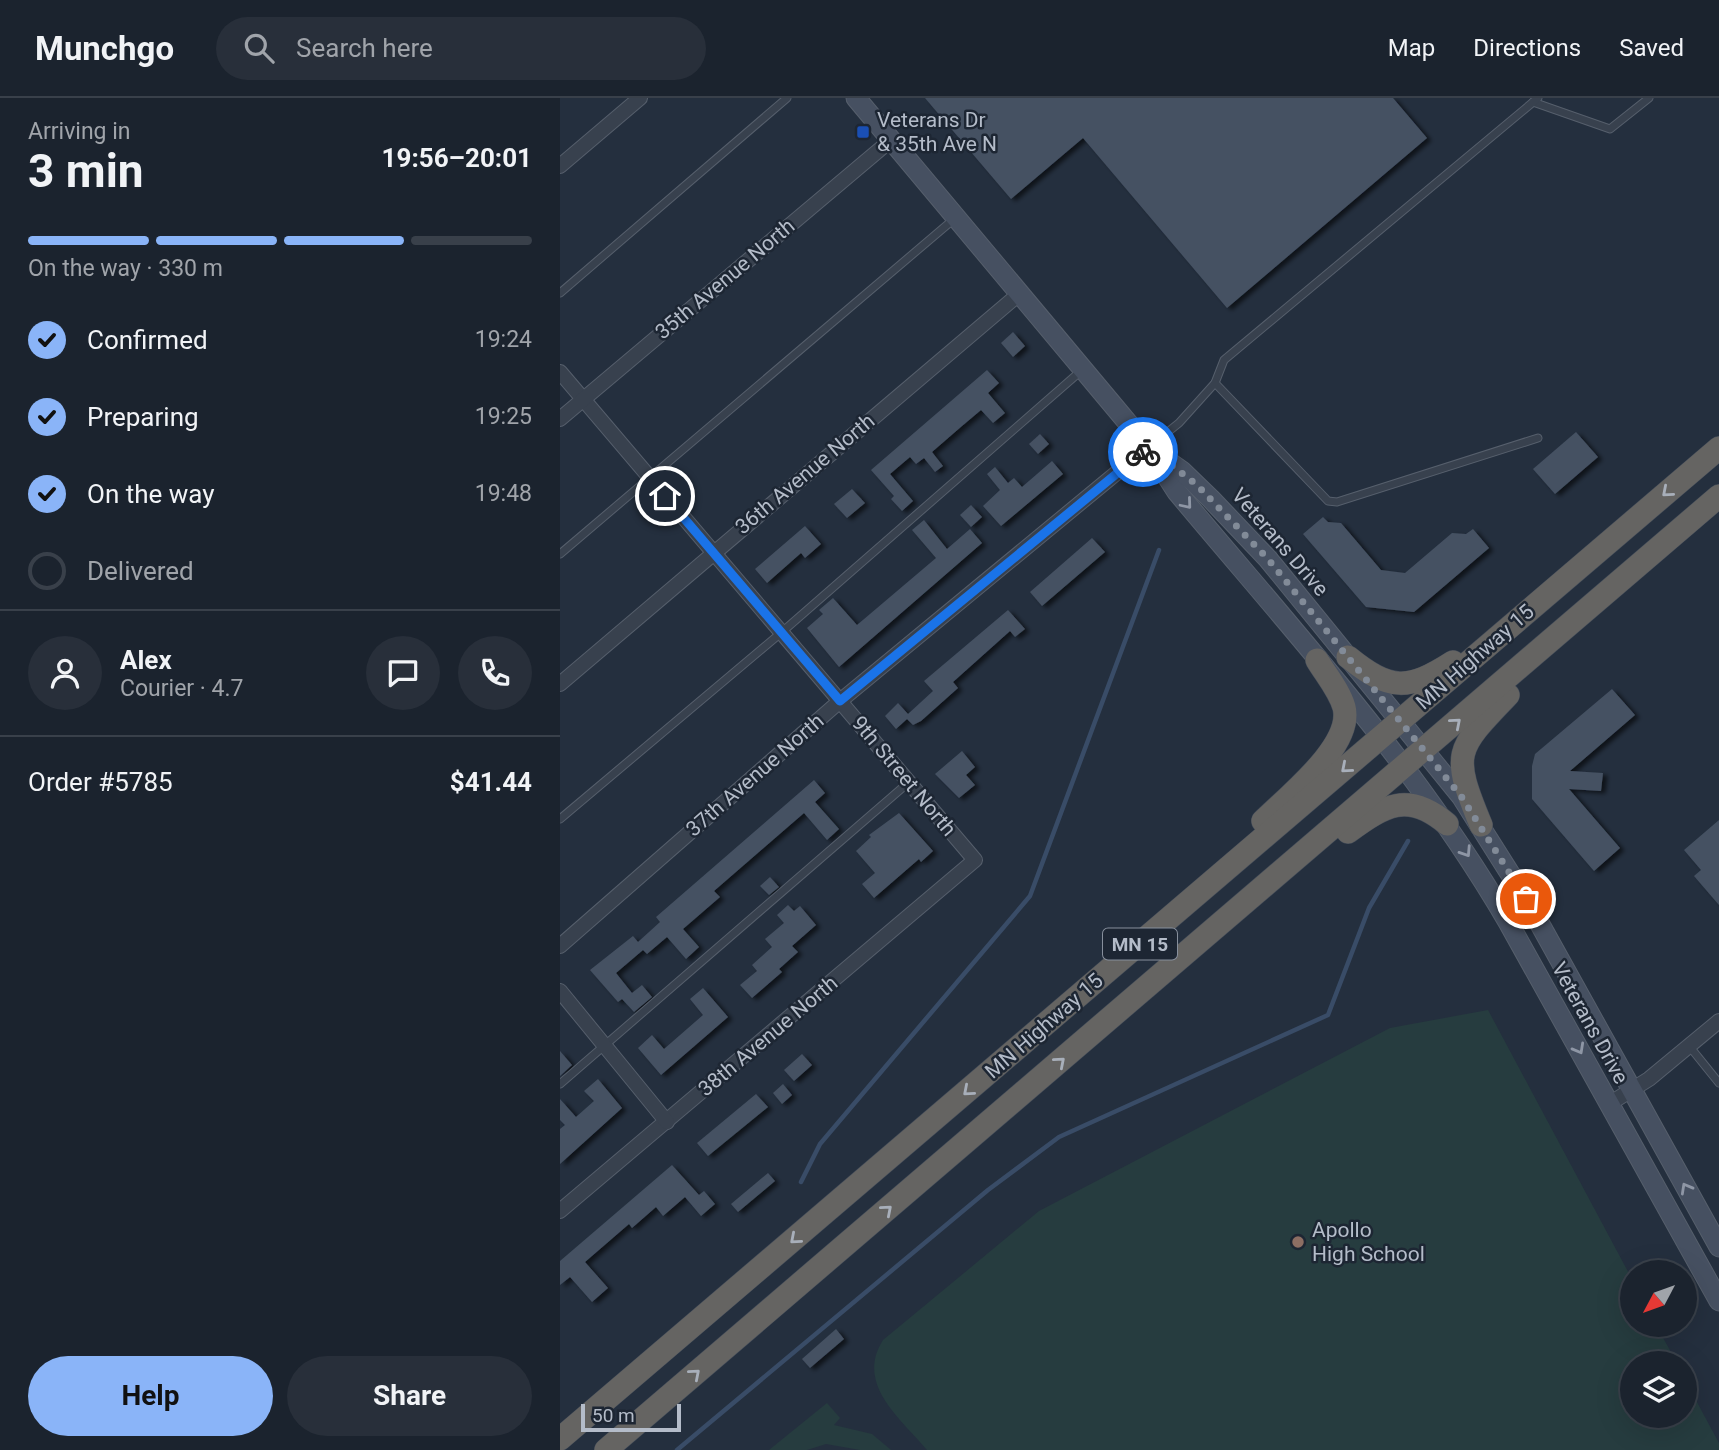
<!DOCTYPE html>
<html lang="en">
<head>
<meta charset="utf-8">
<style>
  :root { --surface:#1b232e; --page:#282f3a; --text:#f1f3f6; --muted:#a0a4aa; --line:#39404a; --accent:#8ab4f8 }
  body { margin:0; font-family:Roboto,sans-serif; background:var(--page); color:var(--text); height:100vh; display:flex; flex-direction:column; font-size:26px; white-space:nowrap }
  * { box-sizing:border-box; margin:0 }
  p { font-size:23px; color:var(--muted) }
  .icon { flex:none; width:38px; height:38px; fill:none; stroke:currentColor; stroke-width:2; stroke-linecap:round; stroke-linejoin:round }
  .map { position:relative; flex:1; overflow:hidden }
  .panel { display:flex; flex-direction:column; background:var(--surface); width:560px }
  .panel>* { flex:none }
  .needle { width:46px; rotate:229deg }
  .fabs { position:absolute; left:1060px; top:1162px; display:grid; gap:14px }
  .fabs a { display:grid; place-items:center; width:77px; height:77px; border-radius:50%; background:var(--surface); box-shadow:0 7px 28px #0002,0 0 0 2px var(--line); font-size:35px }
  .scale { position:absolute; left:21px; bottom:18px; width:100px; box-sizing:border-box; padding-left:7px; border:4px solid #b4bcc9; border-top:0; font-size:19px; line-height:24px; white-space:nowrap; color:#b4bcc9; -webkit-text-stroke:5px #1d2633; paint-order:stroke }
  .pin { position:absolute; display:grid; place-items:center; width:60px; height:60px; color:#fff; margin:-30px; border:4px solid #fff; border-radius:50%; box-shadow:0 2px 7px #0007 }
  .courier { position:absolute; display:grid; place-items:center; width:70px; height:70px; margin:-35px; border:5px solid #1a73e8; border-radius:50%; background:#fff; color:#222; box-shadow:0 2px 9px #0007 }
  .head em { font-style:normal; font-weight:700 }
  .head div { display:flex; flex-direction:column-reverse }
  .head { display:flex; align-items:center; justify-content:space-between; height:119px; padding:0 28px }
  h1 { font-size:46px; font-weight:700; line-height:52px }
  .bar { display:grid; grid-template-columns:repeat(4,1fr); gap:10px 7px; align-content:center; height:84px; padding:0 28px }
  .bar i { height:9px; border-radius:5px; background:var(--line) }
  .bar .active { background:var(--accent) }
  .bar p { grid-column:span 4 }
  .line { display:flex; align-items:center; gap:18px; padding:0 28px; border-top:2px solid var(--line) }
  .line div { flex:1 }
  .round { display:grid; place-items:center; flex:none; width:74px; height:74px; border-radius:37px; background:var(--page) }
  ol { padding:0 28px; list-style:none }
  li { display:flex; align-items:center; gap:21px; height:77px }
  li p { margin-inline-start:auto }
  li .icon { padding:7px; border-radius:50%; background:var(--accent); color:#111; stroke-width:4 }
  li:last-child { color:var(--muted) }
  li i { width:38px; height:38px; border:4px solid var(--line); border-radius:50% }
  .primary-button { display:flex; gap:14px; margin-top:auto; padding:14px 28px }
  .primary-button a { flex:1; height:80px; border-radius:42px; background:var(--accent); color:#111; font-size:28px; font-weight:700; line-height:80px; text-align:center }
  .primary-button a+a { background:var(--page); color:var(--text) }
  header { display:flex; align-items:center; gap:42px; box-sizing:border-box; height:98px; padding:0 35px; background:var(--surface); border-bottom:2px solid var(--line) }
  header strong { font-size:33px }
  nav { display:flex; gap:38px; margin-inline-start:auto; font-size:24px }
  .search { width:490px; height:63px; background:var(--page); display:flex; align-items:center; gap:18px; box-sizing:border-box; padding:0 24px; border-radius:38px; color:var(--muted); font-size:26px }
  main { display:flex; flex:1; min-height:0 }
  .map>svg:first-child { display:block }
  .green { fill:#263c3f }
  .lines { fill:none; stroke-linecap:round; stroke-linejoin:round }
  .stream { stroke:#394c67; stroke-width:4.5 }
  .building { fill:#455162; filter:url(#shadow) }
  .service-casing { stroke:#565f6c; stroke-width:9 }
  .minor-casing { stroke:#565f6c; stroke-width:16 }
  .secondary-casing { stroke:#565f6c; stroke-width:21 }
  .trunk-casing { stroke:#434c59; stroke-width:24 }
  .service { stroke:#38414e; stroke-width:7 }
  .minor { stroke:#38414e; stroke-width:14 }
  .secondary { stroke:#465061; stroke-width:19 }
  .trunk { stroke:#656462; stroke-width:23 }
  .oneway { stroke:#a8afba }
  .oneway2 { stroke:#8e96a5 }
  .done { stroke:#828b98; stroke-width:7; stroke-dasharray:0 12.6 }
  .route { stroke:#1a73e8; stroke-width:9 }
  .transit-dot { fill:#1a4fb4; stroke:#1d2633; stroke-width:2.5 }
  .education-dot { fill:#8d6e63; stroke:#1d2633; stroke-width:2.5 }
  .labels { text-anchor:middle; stroke-width:5; stroke-linejoin:round; paint-order:stroke }
  .shield { fill:#1d2633; stroke:#878f9c; stroke-width:2 }
  .shield-label { font-size:19px; font-weight:bold; fill:#b4bcc9 }
  .poi-label { font-size:21px; fill:#b4bcc9; stroke:#1d2633; text-anchor:start }
  .street-label { font-size:21px; fill:#b4bcc9; stroke:#1d2633 }
</style>
</head>
<body>
<header>
<strong>Munchgo</strong>
<div class="search"><svg class="icon" aria-label="search" viewBox="0 0 24 24"><circle cx="10" cy="10" r="6"/><path d="M15 15l6 6"/></svg>Search here</div>
<nav><a>Map</a><a>Directions</a><a>Saved</a></nav>
</header>
<main>
<section class="panel">
<div class="head"><div><h1>3 min</h1><p>Arriving in</p></div><em>19:56–20:01</em></div>
<div class="bar"><i class="active"></i><i class="active"></i><i class="active"></i><i></i><p>On the way · 330 m</p></div>
<ol>
<li><svg class="icon" aria-label="check" viewBox="0 0 24 24"><path d="M5 12l5 5 9-10"/></svg>Confirmed<p>19:24</p></li>
<li><svg class="icon" aria-label="check" viewBox="0 0 24 24"><path d="M5 12l5 5 9-10"/></svg>Preparing<p>19:25</p></li>
<li><svg class="icon" aria-label="check" viewBox="0 0 24 24"><path d="M5 12l5 5 9-10"/></svg>On the way<p>19:48</p></li>
<li><i></i>Delivered</li>
</ol>
<div class="line" style="height:126px"><a class="round"><svg class="icon" aria-label="person" viewBox="0 0 24 24"><circle cx="12" cy="8" r="4"/><path d="M4 21q1-7 8-7t8 7"/></svg></a><div><b>Alex</b><p>Courier · 4.7</p></div><a class="round"><svg class="icon" aria-label="chat" viewBox="0 0 24 24"><path d="M4 5h16v11H9l-5 4z"/></svg></a><a class="round"><svg class="icon" aria-label="phone" viewBox="0 0 24 24"><path d="M5 4h4l2 5-3 2q2 4 5 5l2-3 5 2v4C11 20 4 13 5 4z"/></svg></a></div>
<div class="line" style="height:91px"><div>Order #5785</div><b>$41.44</b></div>
<div class="primary-button"><a>Help</a><a>Share</a></div>
</section>
<div class="map">
<svg width="1159" height="1352" viewBox="0 0 1159 1352">
  <defs>
    <filter id="shadow"><feDropShadow dx="4.5" dy="2.5" stdDeviation="2" flood-color="#0009"/></filter>
  </defs>
  <rect width="100%" height="100%" fill="#242f3e"/>
  <g class="green">
    <path d="M928,912L1073,1183V1227H1096L1117,1265H1073V1318H1125V1282L1159,1345V1352H367C340,1320 295,1286 323,1242L479,1113L830,930Z"/>
    <polygon points="267,1305 280,1320 274,1327 312,1336 331,1352 300,1352 266,1346 247,1352 209,1352"/>
  </g>
  <g class="lines">
    <g class="stream">
      <polyline points="241,1084 260,1046 470,798 599,452"/>
      <polyline points="117,1352 428,1092 499,1039 768,917 809,810 848,743"/>
    </g>
  </g>
  <g class="building">
    <polygon points="365,0 833,0 867,40 667,210 523,40 451,101"/>
    <polygon points="453,234 465,248 453,259 441,245"/>
    <polygon points="427,272 439,285 428,295 445,315 433,325 421,312 402,328 372,354 383,368 375,374 364,360 356,366 350,359 330,376 353,403 342,413 331,401 334,398 311,372"/>
    <polygon points="1016,334 1038,359 995,396 973,371"/>
    <polygon points="480,336 489,346 478,356 469,346"/>
    <polygon points="492,363 503,376 441,428 423,408 440,392 427,376 435,369 448,385 454,380 462,389"/>
    <polygon points="292,391 305,405 287,420 274,406"/>
    <polygon points="411,407 422,419 411,429 400,417"/>
    <polygon points="763,419 768,424 781,425 821,472 845,475 892,435 906,436 913,431 929,450 854,514 806,509 743,436"/>
    <polygon points="364,422 387,451 410,431 422,445 279,569 247,530 263,516 259,512 273,500 297,527 376,460 352,432"/>
    <polygon points="245,428 261,446 245,460 241,455 207,485 195,471"/>
    <polygon points="532,440 545,454 482,508 470,494"/>
    <polygon points="448,512 465,531 455,539 450,533 393,584 398,590 361,623 353,627 347,621 336,631 325,618 338,605 348,616 373,593 364,583"/>
    <polygon points="1052,591 1075,617 1010,673 1043,675 1041,693 1009,691 1060,750 1034,773 972,701 972,668 975,656"/>
    <polygon points="402,653 415,669 406,677 415,687 399,700 375,676"/>
    <polygon points="254,682 265,695 255,704 279,731 267,742 244,715 154,793 160,799 123,831 139,849 126,861 107,839 87,856 83,852 56,875 72,895 82,887 92,899 74,914 62,901 58,904 30,872 73,838 78,844 100,824 96,819"/>
    <polygon points="339,715 373,753 361,764 359,761 314,800 302,786 315,775 296,753 311,739 309,737"/>
    <polygon points="1159,722 1159,807 1134,778 1141,772 1124,752"/>
    <polygon points="210,779 219,789 209,797 200,788"/>
    <polygon points="228,807 234,813 240,808 256,827 232,848 238,854 219,871 222,874 192,900 180,887 197,873 192,867 212,849 205,841 224,825 217,817"/>
    <polygon points="143,890 168,919 101,977 78,950 92,937 104,951 143,917 130,901"/>
    <polygon points="0,953 12,967 0,978"/>
    <polygon points="242,956 252,967 234,983 224,972"/>
    <polygon points="38,981 62,1010 0,1066 0,1031 5,1027 0,1022 0,1001 16,1019 34,1003 24,993"/>
    <polygon points="223,986 232,997 222,1006 213,995"/>
    <polygon points="196,996 208,1009 148,1058 137,1045"/>
    <polygon points="112,1067 139,1097 144,1093 155,1106 141,1118 125,1099 103,1118 96,1109 72,1130 69,1126 25,1164 48,1190 32,1204 10,1179 0,1187 0,1163"/>
    <polygon points="208,1075 215,1083 178,1114 171,1106"/>
    <polygon points="276,1231 284,1241 250,1270 242,1261"/>
  </g>
  <g class="lines">
    <g class="service-casing">
      <g id="service">
        <polyline points="973,4 1050,31 1089,0"/>
        <polyline points="0,195 227,0"/>
        <polyline points="655,285 664,262 978,0"/>
        <polyline points="589,349 619,325 655,285 768,403 777,404 978,340"/>
        <polyline points="0,456 394,121"/>
        <polyline points="0,721 222,534 522,272"/>
        <polyline points="1130,949 1159,985"/>
        <polyline points="0,986 349,684"/>
      </g>
    </g>
    <g class="minor-casing">
      <g id="minor">
        <polyline points="0,68 80,0"/>
        <polyline points="0,274 415,762 0,1113"/>
        <polyline points="0,321 331,42"/>
        <polyline points="0,586 459,196"/>
        <polyline points="0,848 280,603 588,349"/>
        <polyline points="0,893 107,1024"/>
        <polyline points="1049,1006 1089,981 1159,923"/>
      </g>
    </g>
    <g class="secondary-casing">
      <g id="secondary">
        <path d="M296,0L588,349L617,394C733,533 857,667 948,824L1159,1203"/>
        <polyline points="595,354 622,373 651,401 708,461 901,698 966,801 1159,1149"/>
      </g>
    </g>
    <g class="trunk-casing">
      <g id="trunk">
        <path d="M788,559C830,593 848,593 893,564"/>
        <path d="M703,723C727,699 794,647 784,609C779,592 766,577 757,562"/>
        <path d="M921,727C891,655 895,652 948,597"/>
        <path d="M788,734C825,707 848,693 887,726"/>
        <polyline points="0,1341 1159,350"/>
        <polyline points="46,1352 1159,398"/>
      </g>
    </g>
    <use href="#service" class="service"/>
    <use href="#minor" class="minor"/>
    <use href="#secondary" class="secondary"/>
    <use href="#trunk" class="trunk"/>
  </g>
  <defs><path id="oneway-chevron" d="M-2-3.5L2.5 0L-2 3.5" fill="none" stroke-width="1.6" stroke-linecap="round" stroke-linejoin="round" transform="scale(1.75)"/></defs>
  <g class="oneway">
    <use href="#oneway-chevron" transform="translate(1107 394) rotate(139)"/>
    <use href="#oneway-chevron" transform="translate(896 625) rotate(-41)"/>
    <use href="#oneway-chevron" transform="translate(786 670) rotate(139)"/>
    <use href="#oneway-chevron" transform="translate(500 964) rotate(-41)"/>
    <use href="#oneway-chevron" transform="translate(408 993) rotate(139)"/>
    <use href="#oneway-chevron" transform="translate(327 1112) rotate(-41)"/>
    <use href="#oneway-chevron" transform="translate(235 1141) rotate(139)"/>
    <use href="#oneway-chevron" transform="translate(135 1276) rotate(-41)"/>
  </g>
  <g class="oneway2">
    <use href="#oneway-chevron" transform="translate(627 406) rotate(50)"/>
    <use href="#oneway-chevron" transform="translate(906 754) rotate(57)"/>
    <use href="#oneway-chevron" transform="translate(1019 951) rotate(61)"/>
    <use href="#oneway-chevron" transform="translate(1126 1090) rotate(-119)"/>
  </g>
  <g class="lines">
    <polyline class="done" points="583,354 588,349 637,387 708,461 901,698 966,801"/>
    <polyline class="route" points="105,398 280,603 583,354"/>
  </g>
  <rect class="transit-dot" x="296" y="27" width="14" height="14" rx="3.5"/>
  <circle class="education-dot" cx="738" cy="1144" r="7"/>
  <g class="labels">
    <rect class="shield" x="543" y="830.5" width="74" height="31" rx="5"/>
    <g class="shield-label">
      <text x="580" y="853">MN 15</text>
    </g>
    <g class="poi-label">
      <text x="317" y="29">Veterans Dr<tspan x="317" dy="24">&amp; 35th Ave N</tspan></text>
      <text x="752" y="1139">Apollo<tspan x="752" dy="24">High School</tspan></text>
    </g>
    <g class="street-label">
      <text transform="translate(165 181) rotate(-40)" y="7">35th Avenue North</text>
      <text transform="translate(245 376) rotate(-40)" y="7">36th Avenue North</text>
      <text transform="translate(720 444) rotate(49)" y="7">Veterans Drive</text>
      <text transform="translate(915 559) rotate(-41)" y="7">MN Highway 15</text>
      <text transform="translate(195 677) rotate(-41)" y="7">37th Avenue North</text>
      <text transform="translate(344 678) rotate(50)" y="7">9th Street North</text>
      <text transform="translate(1030 925) rotate(61)" y="7">Veterans Drive</text>
      <text transform="translate(484 928) rotate(-41)" y="7">MN Highway 15</text>
      <text transform="translate(208 938) rotate(-40)" y="7">38th Avenue North</text>
    </g>
  </g>
</svg>
<div class="fabs">
<a><svg class="needle" viewBox="-14 -14 28 28"><path d="M0-13l5 13h-10z" fill="#e53935"/><path d="M0 13l5-13h-10z" fill="#a0a4aa"/></svg></a>
<a><svg class="icon" aria-label="layers" viewBox="0 0 24 24"><path d="M12 4l9 5-9 5-9-5zM3 14l9 5 9-5"/></svg></a>
</div>
<div class="scale">50 m</div>
<div class="pin" style="left:966px;top:801px;background:#ea580c"><svg class="icon" aria-label="bag" viewBox="0 0 24 24"><path d="M5 8h14l-1 12H6zM9 8a3 3 0 0 1 6 0"/></svg></div>
<div class="pin" style="left:105px;top:398px;background:#1f2937"><svg class="icon" aria-label="home" viewBox="0 0 24 24"><path d="M3 11l9-7 9 7M6 9v11h12V9"/></svg></div>
<div class="courier" style="left:583px;top:354px"><svg class="icon" aria-label="bike" viewBox="0 0 24 24"><circle cx="6" cy="16" r="4"/><circle cx="18" cy="16" r="4"/><path d="M6 16l4-8h5l3 8M10 8l3 8H6M13 5h3"/></svg></div>
</div>
</main>
</body>
</html>
